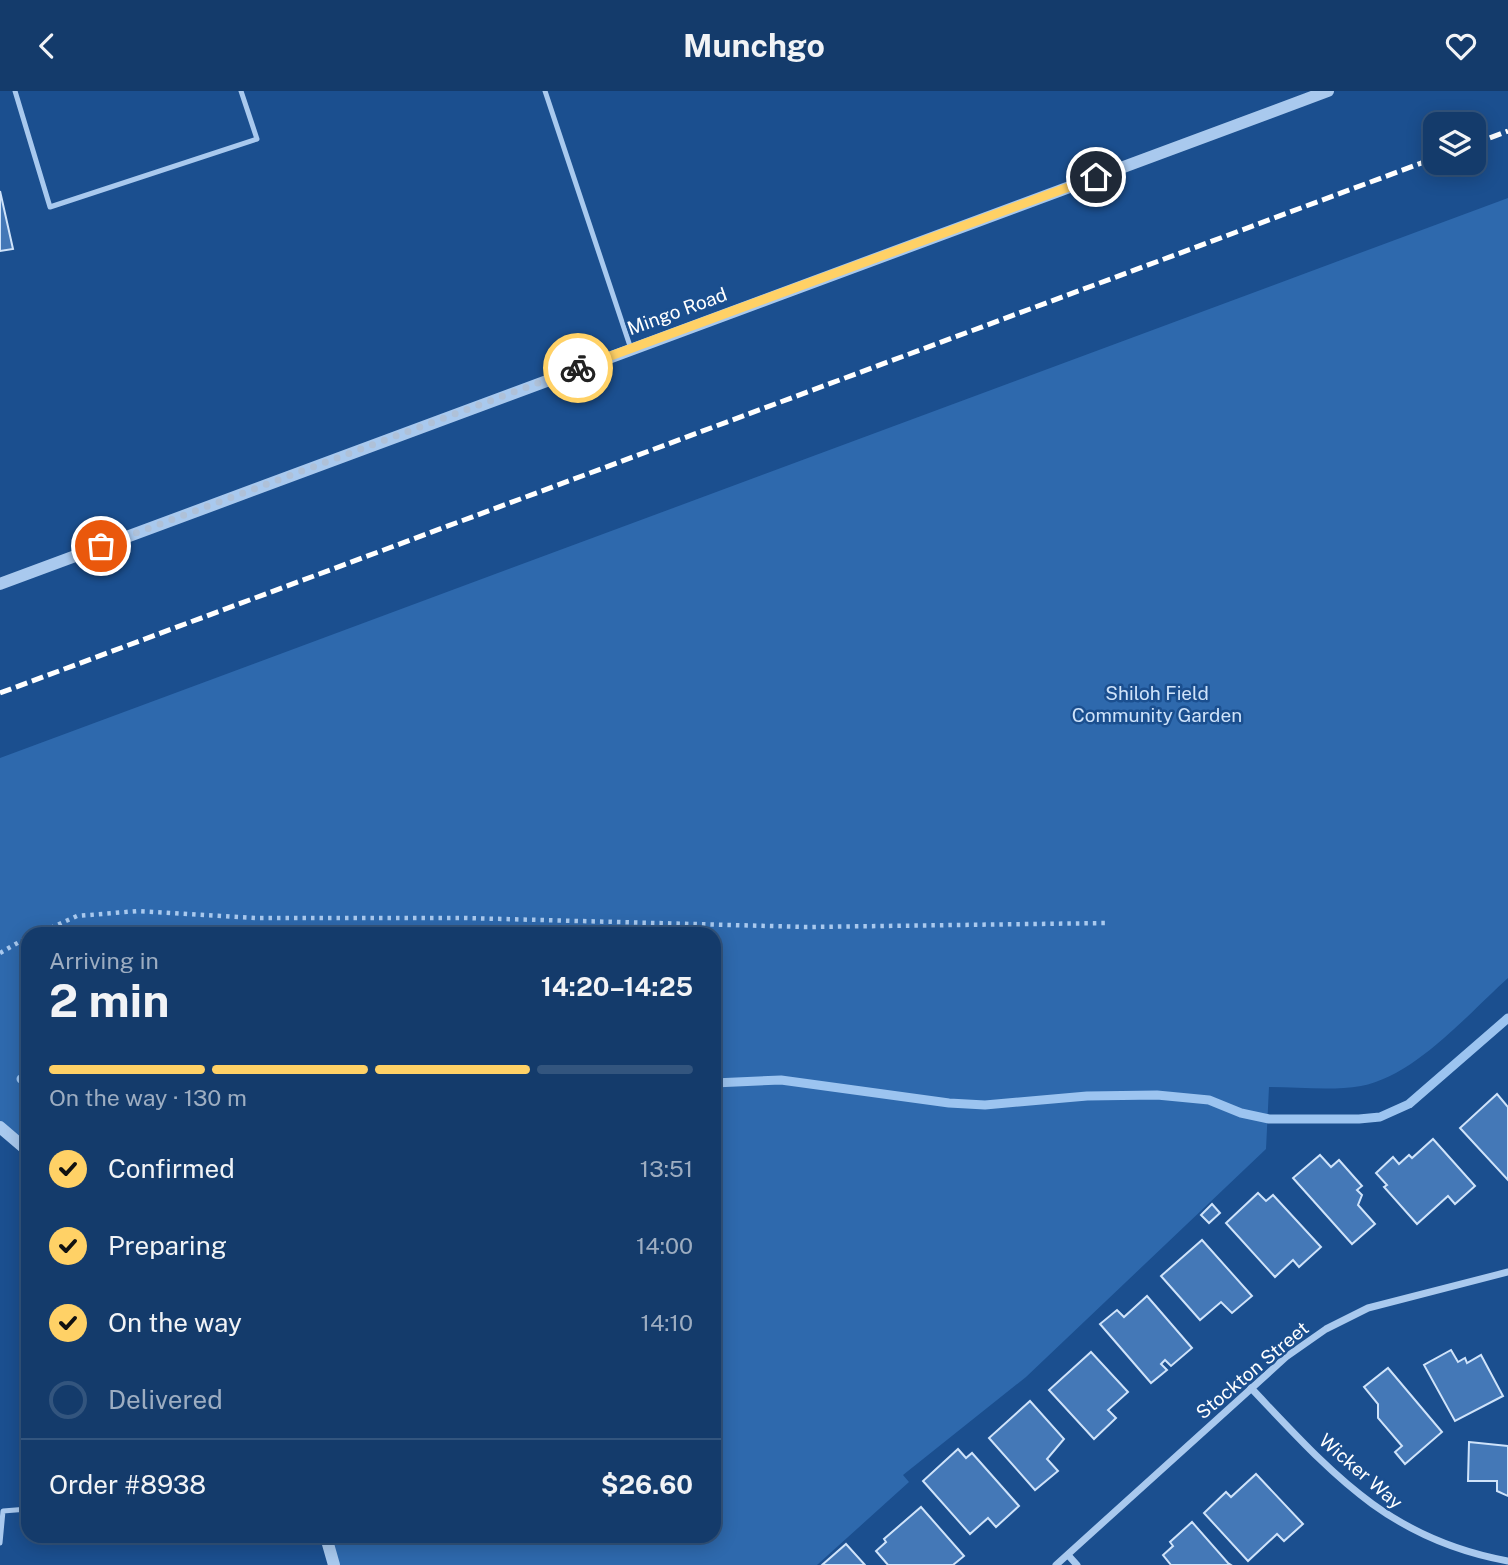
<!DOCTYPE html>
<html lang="en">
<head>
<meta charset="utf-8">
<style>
  :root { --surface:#143b6b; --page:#1d4271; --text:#f1f3f6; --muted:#9dadc1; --line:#33557e; --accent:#ffd166 }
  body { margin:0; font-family:"Public Sans",sans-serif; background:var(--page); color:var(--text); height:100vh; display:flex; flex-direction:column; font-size:26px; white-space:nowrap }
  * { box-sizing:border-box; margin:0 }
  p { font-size:23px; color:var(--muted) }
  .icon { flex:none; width:38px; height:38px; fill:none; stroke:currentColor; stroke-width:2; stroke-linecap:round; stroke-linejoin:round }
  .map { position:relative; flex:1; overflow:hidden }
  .panel { position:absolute; left:21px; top:836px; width:700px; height:616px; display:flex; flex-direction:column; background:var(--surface); border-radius:21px; box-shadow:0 4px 18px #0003,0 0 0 2px var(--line) }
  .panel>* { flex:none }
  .tools { position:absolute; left:1423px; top:21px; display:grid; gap:14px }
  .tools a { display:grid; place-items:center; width:63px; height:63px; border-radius:14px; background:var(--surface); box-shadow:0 4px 18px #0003,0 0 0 2px var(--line); font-size:35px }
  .pin { position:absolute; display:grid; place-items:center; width:60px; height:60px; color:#fff; margin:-30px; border:4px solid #fff; border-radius:50%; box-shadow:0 2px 7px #0007 }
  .courier { position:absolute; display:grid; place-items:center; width:70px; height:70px; margin:-35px; border:5px solid #ffd166; border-radius:50%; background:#fff; color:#222; box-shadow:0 2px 9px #0007 }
  .headline em { font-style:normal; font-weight:700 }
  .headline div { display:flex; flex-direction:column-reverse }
  .headline { display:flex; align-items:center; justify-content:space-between; height:119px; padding:0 28px }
  h1 { font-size:46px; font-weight:700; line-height:52px }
  .bar { display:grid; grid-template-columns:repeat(4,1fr); gap:10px 7px; align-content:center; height:84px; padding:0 28px }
  .bar i { height:9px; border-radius:5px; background:var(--line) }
  .bar .selected { background:var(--accent) }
  .bar p { grid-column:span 4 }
  .line { display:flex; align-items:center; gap:18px; padding:0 28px; border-top:2px solid var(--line) }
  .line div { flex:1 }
  ol { padding:0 28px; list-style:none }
  li { display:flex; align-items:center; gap:21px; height:77px }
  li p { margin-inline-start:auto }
  li .icon { padding:7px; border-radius:50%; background:var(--accent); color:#111; stroke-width:4 }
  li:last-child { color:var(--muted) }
  li i { width:38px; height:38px; border:4px solid var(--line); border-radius:50% }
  header { display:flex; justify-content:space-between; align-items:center; height:91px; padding:0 28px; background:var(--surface); font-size:32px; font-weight:700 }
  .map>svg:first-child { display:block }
  .green { fill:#2e69ad }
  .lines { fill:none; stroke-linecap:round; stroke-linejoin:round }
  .stream { stroke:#9cc4f0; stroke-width:9 }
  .building { fill:#4478b7; stroke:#cfe3fa; stroke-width:2 }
  .path { stroke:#a9c9ee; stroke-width:4.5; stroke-dasharray:3.5 5; stroke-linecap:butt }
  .service { stroke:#a9c9ee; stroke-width:5 }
  .minor { stroke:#a9c9ee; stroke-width:7 }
  .tertiary { stroke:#a9c9ee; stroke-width:12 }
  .rail { stroke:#fff; stroke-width:5; stroke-dasharray:12 5; stroke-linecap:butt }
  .done { stroke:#afc1d8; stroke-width:7; stroke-dasharray:0 12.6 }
  .route { stroke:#ffd166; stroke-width:9 }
  .labels { text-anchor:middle; stroke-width:5; stroke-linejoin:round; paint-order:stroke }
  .street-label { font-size:19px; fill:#fff; stroke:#1b4f8f }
  .park-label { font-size:19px; fill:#cfe3fa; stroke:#1b4f8f }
</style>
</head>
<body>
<header><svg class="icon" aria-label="back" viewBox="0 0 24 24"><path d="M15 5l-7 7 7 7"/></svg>Munchgo<svg class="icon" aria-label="heart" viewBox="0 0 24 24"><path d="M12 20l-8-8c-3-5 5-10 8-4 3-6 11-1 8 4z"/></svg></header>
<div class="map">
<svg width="1508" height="1474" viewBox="0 0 1508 1474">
  <rect width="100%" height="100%" fill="#1b4f8f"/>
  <path class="green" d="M1508,107V887C1468,923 1415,985 1361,995C1332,1000 1299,996 1269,996L1266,1058L1026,1286L903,1384L909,1391L817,1474H334L326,1446H714V844H28V1060L0,1036V667Z"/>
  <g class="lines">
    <g class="stream">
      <polyline points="21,988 28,985"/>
      <polyline points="714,992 781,989 949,1012 985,1014 1087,1005 1157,1004 1209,1009 1241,1022 1269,1028 1359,1028 1380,1026 1409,1013 1508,927"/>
    </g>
  </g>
  <g class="building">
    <polygon points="0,100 13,158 0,160"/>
    <polygon points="1497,1003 1508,1016 1508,1089 1460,1037"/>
    <polygon points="1433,1048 1475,1095 1455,1113 1448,1105 1417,1133 1384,1096 1387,1094 1376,1082 1393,1066 1399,1073 1409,1064 1412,1067"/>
    <polygon points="1320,1064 1331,1076 1339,1069 1362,1095 1357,1099 1362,1104 1358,1114 1375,1133 1352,1153 1293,1087"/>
    <polygon points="1258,1102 1266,1110 1273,1104 1321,1156 1299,1176 1293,1169 1275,1186 1226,1132"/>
    <polygon points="1212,1113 1220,1122 1209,1132 1201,1124"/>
    <polygon points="1202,1149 1252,1205 1232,1222 1221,1211 1200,1229 1161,1185"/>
    <polygon points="1147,1205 1192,1257 1171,1275 1165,1269 1161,1273 1167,1279 1151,1292 1100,1233 1117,1219 1124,1226"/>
    <polygon points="1451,1259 1458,1271 1465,1267 1467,1272 1481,1264 1503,1305 1455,1330 1424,1274"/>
    <polygon points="1091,1261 1128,1301 1108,1319 1116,1327 1094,1348 1049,1299"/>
    <polygon points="1388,1277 1442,1341 1405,1373 1395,1361 1402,1355 1378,1327 1378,1313 1364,1296"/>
    <polygon points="1030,1310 1064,1348 1047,1368 1058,1380 1035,1399 989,1347"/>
    <polygon points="1469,1351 1508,1355 1508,1405 1497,1400 1497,1390 1468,1390"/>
    <polygon points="958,1358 966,1367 972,1362 1019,1415 996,1436 988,1427 970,1443 923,1390"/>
    <polygon points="1256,1383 1303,1433 1284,1450 1277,1443 1248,1470 1204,1422 1226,1401 1231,1406"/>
    <polygon points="921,1416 964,1465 953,1474 888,1474 876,1460 886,1451 884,1448"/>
    <polygon points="1192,1431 1228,1472 1231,1474 1171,1474 1163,1464 1173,1455 1170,1451"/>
    <polygon points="846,1453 865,1474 822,1474"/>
  </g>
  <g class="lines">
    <g class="path">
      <polyline points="35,844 77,825 138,820 257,827 465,827 807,836 1108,832"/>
      <polyline points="0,862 28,846"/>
    </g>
    <g class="service">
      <polyline points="15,0 50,116 257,48 241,0"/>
      <polyline points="545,0 631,258"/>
      <polyline points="0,1452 3,1420 28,1418"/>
    </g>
    <g class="minor">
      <path d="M1251,1297C1331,1381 1387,1448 1508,1470"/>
      <polyline points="1068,1464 1077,1474"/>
      <polyline points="1056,1474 1286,1266 1326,1238 1368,1217 1508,1181"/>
    </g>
    <g class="tertiary">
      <polyline points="0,493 1328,0"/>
      <polyline points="0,1036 28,1060"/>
      <polyline points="326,1446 334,1474"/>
    </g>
    <g class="rail">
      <polyline points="1474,53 1508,40"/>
      <polyline points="0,602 1435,67"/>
    </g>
  </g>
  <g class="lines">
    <polyline class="done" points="101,455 578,277"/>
    <polyline class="route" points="578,277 1096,86"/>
  </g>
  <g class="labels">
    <g class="street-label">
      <text transform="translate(677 220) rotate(-20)" y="7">Mingo Road</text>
      <text transform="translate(1252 1279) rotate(-40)" y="7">Stockton Street</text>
      <text transform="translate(1361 1380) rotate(41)" y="7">Wicker Way</text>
    </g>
    <g class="park-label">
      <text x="1157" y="609">Shiloh Field<tspan x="1157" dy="22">Community Garden</tspan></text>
    </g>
  </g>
</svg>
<div class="tools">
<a><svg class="icon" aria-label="layers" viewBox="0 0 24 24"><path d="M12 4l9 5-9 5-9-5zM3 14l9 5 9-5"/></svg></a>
</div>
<div class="pin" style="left:101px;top:455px;background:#ea580c"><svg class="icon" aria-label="bag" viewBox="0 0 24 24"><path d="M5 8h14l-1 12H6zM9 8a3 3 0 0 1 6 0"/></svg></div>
<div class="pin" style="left:1096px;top:86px;background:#1f2937"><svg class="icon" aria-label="home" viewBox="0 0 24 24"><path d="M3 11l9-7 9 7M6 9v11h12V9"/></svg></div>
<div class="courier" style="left:578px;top:277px"><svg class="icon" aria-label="bike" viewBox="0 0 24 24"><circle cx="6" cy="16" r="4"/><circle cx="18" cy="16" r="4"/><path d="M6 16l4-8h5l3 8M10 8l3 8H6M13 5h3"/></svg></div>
<section class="panel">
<div class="headline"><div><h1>2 min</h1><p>Arriving in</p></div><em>14:20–14:25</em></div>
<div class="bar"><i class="selected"></i><i class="selected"></i><i class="selected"></i><i></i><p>On the way · 130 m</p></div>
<ol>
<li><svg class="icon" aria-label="check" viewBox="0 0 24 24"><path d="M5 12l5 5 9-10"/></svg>Confirmed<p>13:51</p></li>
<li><svg class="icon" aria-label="check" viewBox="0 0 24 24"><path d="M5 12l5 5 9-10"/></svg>Preparing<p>14:00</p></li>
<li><svg class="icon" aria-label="check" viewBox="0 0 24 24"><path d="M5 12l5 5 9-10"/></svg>On the way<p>14:10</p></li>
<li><i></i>Delivered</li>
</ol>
<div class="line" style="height:91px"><div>Order #8938</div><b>$26.60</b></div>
</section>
</div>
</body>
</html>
